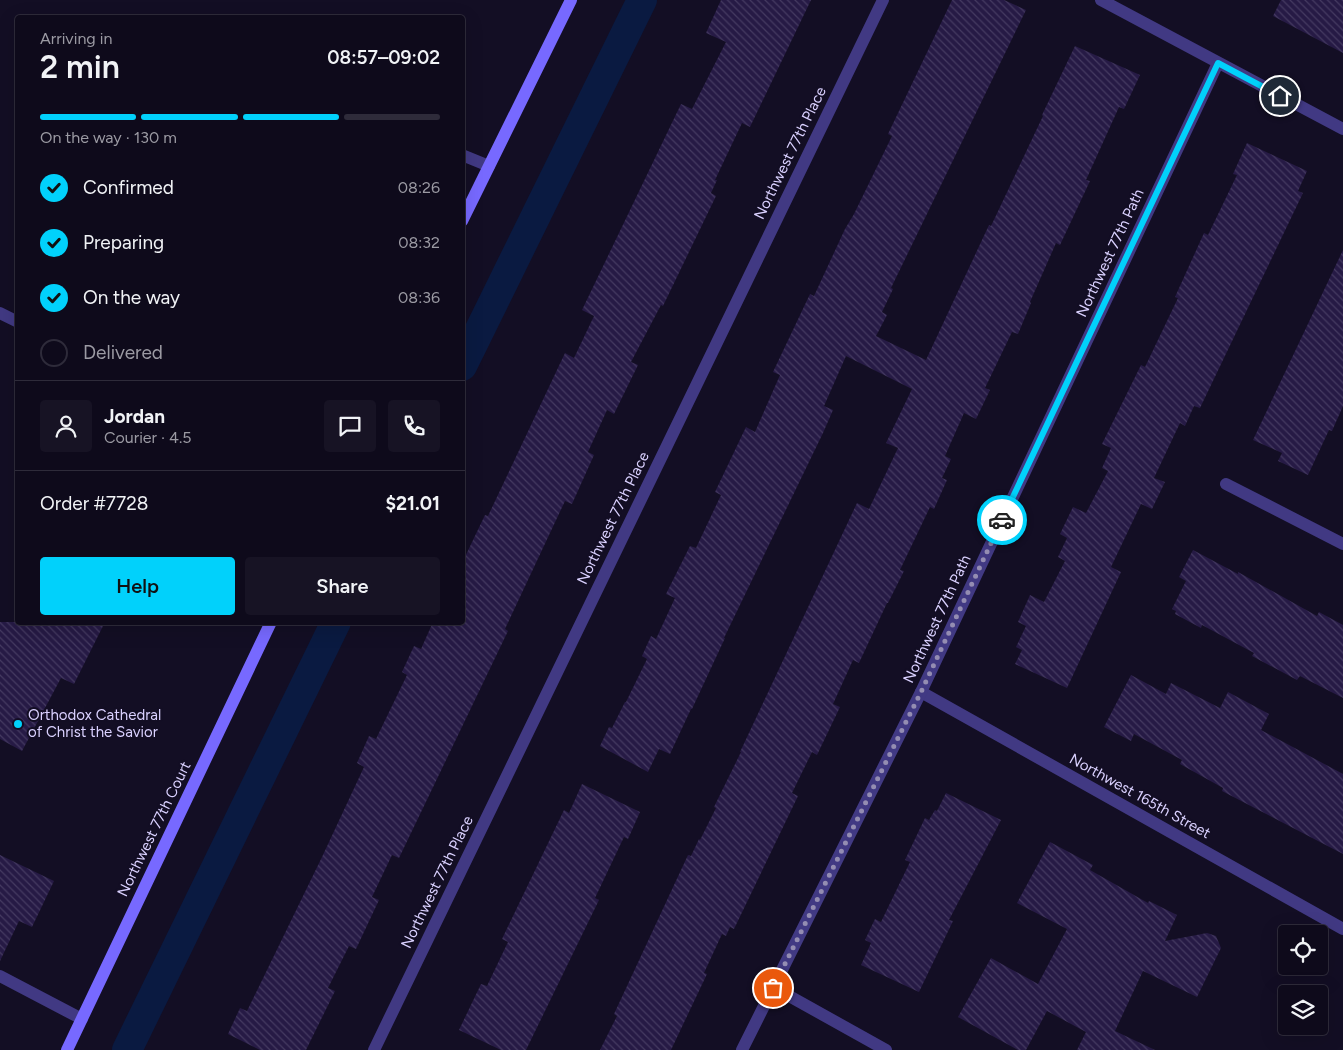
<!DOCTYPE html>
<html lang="en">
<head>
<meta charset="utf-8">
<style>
  :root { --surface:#0e0a1b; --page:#171324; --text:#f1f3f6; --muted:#9b9aa3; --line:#2e2b3a; --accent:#01d1fb }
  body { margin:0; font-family:Figtree,sans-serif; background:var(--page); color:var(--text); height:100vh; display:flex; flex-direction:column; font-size:19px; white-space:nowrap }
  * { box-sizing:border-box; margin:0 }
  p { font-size:16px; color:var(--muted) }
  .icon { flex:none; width:28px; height:28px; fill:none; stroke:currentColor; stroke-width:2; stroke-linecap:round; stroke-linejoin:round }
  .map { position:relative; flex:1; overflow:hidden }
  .details { position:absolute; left:15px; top:15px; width:450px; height:610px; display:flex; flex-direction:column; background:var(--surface); border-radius:5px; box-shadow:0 5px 20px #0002,0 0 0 1px var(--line) }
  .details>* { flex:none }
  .controls { position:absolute; left:1278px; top:925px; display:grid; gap:10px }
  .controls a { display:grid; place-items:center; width:50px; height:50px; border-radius:5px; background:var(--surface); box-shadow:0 5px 20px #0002,0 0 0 1px var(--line); font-size:25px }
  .pin { position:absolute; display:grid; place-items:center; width:42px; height:42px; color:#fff; margin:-21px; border:2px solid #fff; border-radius:50%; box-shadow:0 1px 5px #0007 }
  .courier { position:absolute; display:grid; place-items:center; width:50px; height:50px; margin:-25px; border:4px solid #01d1fb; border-radius:50%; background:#fff; color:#222; box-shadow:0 1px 6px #0007 }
  .head em { font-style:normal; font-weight:600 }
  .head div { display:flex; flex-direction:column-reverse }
  .head { display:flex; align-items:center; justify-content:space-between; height:85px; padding:0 25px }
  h1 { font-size:32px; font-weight:600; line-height:38px }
  .bar { display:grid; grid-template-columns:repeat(4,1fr); gap:8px 5px; align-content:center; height:60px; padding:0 25px }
  .bar i { height:6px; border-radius:4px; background:var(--line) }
  .bar .current { background:var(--accent) }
  .bar p { grid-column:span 4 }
  .line { display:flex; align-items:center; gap:12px; padding:0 25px; border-top:1px solid var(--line) }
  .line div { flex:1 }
  .round { display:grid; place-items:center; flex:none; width:52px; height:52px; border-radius:5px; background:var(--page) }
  ol { padding:0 25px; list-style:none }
  li { display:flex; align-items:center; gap:15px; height:55px }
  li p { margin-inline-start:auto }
  li .icon { padding:5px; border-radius:50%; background:var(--accent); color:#111; stroke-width:4 }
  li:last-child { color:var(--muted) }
  li i { width:28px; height:28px; border:2px solid var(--line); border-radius:50% }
  .action { display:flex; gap:10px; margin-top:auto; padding:10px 25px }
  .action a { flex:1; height:58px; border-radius:5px; background:var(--accent); color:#111; font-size:20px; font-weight:600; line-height:58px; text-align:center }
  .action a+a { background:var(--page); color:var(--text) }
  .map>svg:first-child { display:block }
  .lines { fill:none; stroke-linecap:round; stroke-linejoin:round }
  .canal { stroke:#0a1a41; stroke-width:30 }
  .building { fill:url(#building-back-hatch) }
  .street { stroke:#413983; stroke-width:12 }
  .secondary { stroke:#7769ff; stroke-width:12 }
  .done { stroke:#948db2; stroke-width:5; stroke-dasharray:0 9 }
  .route { stroke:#01d1fb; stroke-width:6 }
  .poi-dot { fill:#01d1fb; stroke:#130e24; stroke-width:2 }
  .labels { text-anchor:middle; stroke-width:4; stroke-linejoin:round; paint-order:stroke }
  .street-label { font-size:15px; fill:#dad1ff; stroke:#130e24 }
  .poi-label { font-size:15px; fill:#dad1ff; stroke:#130e24; text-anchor:start }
</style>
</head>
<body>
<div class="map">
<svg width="1343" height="1050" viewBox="0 0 1343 1050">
  <defs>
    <pattern id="building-back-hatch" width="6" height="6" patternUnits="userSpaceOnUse" patternTransform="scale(1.25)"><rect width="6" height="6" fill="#261a45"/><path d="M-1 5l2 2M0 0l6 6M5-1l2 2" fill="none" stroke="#453a61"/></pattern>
  </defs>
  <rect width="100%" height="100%" fill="#130e24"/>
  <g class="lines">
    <g class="canal">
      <polyline points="462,366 642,0"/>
      <polyline points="127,1050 336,622"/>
    </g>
  </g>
  <g class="building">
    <polygon points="721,0 811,0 750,127 742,123 715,180 717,180 711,193 716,196 663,306 661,305 631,362 638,365 614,414 607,410 588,452 594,455 572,504 565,501 505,629 508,631 399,858 392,855 372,897 379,900 356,949 349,946 328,988 335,991 306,1050 260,1050 228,1034 240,1008 247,1011 322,857 364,767 357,763 369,736 376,739 407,675 402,672 414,646 421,649 433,622 462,622 462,563 485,515 488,516 565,353 574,358 594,316 582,310 681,104 692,109 726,42 706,33"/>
    <polygon points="952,0 1004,0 1026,10 891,288 893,289 882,312 887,315 876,336 926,360 989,225 991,226 1043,116 1042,115 1075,46 1140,75 1124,109 1119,107 1086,180 1090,181 1060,245 1056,243 1030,302 1031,303 1018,334 1012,332 985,388 990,390 976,419 964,413 945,456 951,459 942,478 947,480 934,509 930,507 900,570 904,571 888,603 887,603 859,663 853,660 833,704 840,707 817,755 812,752 792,793 798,796 734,929 730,927 726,936 722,934 704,973 707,974 671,1050 600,1050 617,1016 614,1014 688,855 691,856 699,839 700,840 716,808 714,807 741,752 740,752 857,503 869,509 898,448 886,443 912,389 846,356 824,406 833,410 823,433 724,638 725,638 692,709 691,709 670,754 659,749 648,772 600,746 609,727 612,728 625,702 626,702 647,659 642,656 651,636 656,639 675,598 666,594 690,546 696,548 721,495 715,492 746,427 755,432 780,375 773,372 810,294 814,296 845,229 854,214 892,136 888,134"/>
    <polygon points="1281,0 1343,0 1343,53 1273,16"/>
    <polygon points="1247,143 1307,171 1298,191 1303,193 1200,408 1194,406 1185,426 1180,423 1154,478 1165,482 1152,509 1141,504 1111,567 1121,572 1067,688 1015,664 1022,650 1016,647 1026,626 1018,622 1030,595 1044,602 1065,561 1058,557 1067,538 1060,534 1073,507 1086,513 1108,471 1102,468 1111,448 1102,444 1141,365 1145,367 1178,298 1175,297 1204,233 1208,235 1237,175 1233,174"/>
    <polygon points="1343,250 1343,406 1332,431 1329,430 1308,475 1278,461 1282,453 1253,440"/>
    <polygon points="1193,550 1238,574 1238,572 1317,616 1319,612 1343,625 1343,698 1300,676 1297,680 1252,656 1254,653 1202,625 1201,628 1175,614 1176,611 1172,609 1186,581 1179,577"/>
    <polygon points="0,622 105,622 74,684 61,678 22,751 0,739"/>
    <polygon points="1131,675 1166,694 1171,683 1220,708 1228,692 1269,714 1261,730 1343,774 1343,854 1222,791 1223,788 1180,764 1182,760 1134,734 1131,741 1104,727"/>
    <polygon points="582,784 640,812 628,839 624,837 595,898 599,900 526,1050 501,1050 459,1030 481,984 487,986 508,942 502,939 564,810 569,813"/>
    <polygon points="946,793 1001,820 949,920 953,921 919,992 861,965 871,943 865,940 875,919 881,922 910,862 905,860 925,818 929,820 935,810 937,811"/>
    <polygon points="1050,842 1093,865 1090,870 1148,903 1149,901 1177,915 1165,941 1207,933 1216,936 1221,948 1197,997 1143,971 1115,1031 1155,1050 1077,1050 1086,1032 1047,1011 1026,1050 1018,1050 958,1017 991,958 1038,984 1067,929 1017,903"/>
    <polygon points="0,855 54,881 32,927 19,921 0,961"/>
  </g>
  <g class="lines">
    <g class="street">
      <polyline points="1101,0 1343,129"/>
      <polyline points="462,155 489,166"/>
      <polyline points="0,313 18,322"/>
      <polyline points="1226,484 1343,544"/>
      <polyline points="921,692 1343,929"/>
      <polyline points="0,976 82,1019"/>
      <polyline points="773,987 886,1050"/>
      <polyline points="374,1050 883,0"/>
      <polyline points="742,1050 921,692 1218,63"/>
    </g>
    <g class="secondary">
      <polyline points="462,221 571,0"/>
      <polyline points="67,1050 271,622"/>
    </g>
  </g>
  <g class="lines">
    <polyline class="done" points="773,988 921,692 1002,520"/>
    <polyline class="route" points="1002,520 1218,63 1280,96"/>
  </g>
  <circle class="poi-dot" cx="18" cy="724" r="5"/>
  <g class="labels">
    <g class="street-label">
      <text transform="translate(790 153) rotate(-64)" y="5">Northwest 77th Place</text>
      <text transform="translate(1110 253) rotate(-65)" y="5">Northwest 77th Path</text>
      <text transform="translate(613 518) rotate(-64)" y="5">Northwest 77th Place</text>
      <text transform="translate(937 619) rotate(-65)" y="5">Northwest 77th Path</text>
      <text transform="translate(1140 796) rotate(29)" y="5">Northwest 165th Street</text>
      <text transform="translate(154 829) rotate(-64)" y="5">Northwest 77th Court</text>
      <text transform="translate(437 882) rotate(-64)" y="5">Northwest 77th Place</text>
    </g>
    <g class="poi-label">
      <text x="28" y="720">Orthodox Cathedral<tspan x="28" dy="17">of Christ the Savior</tspan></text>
    </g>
  </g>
</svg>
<div class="controls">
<a><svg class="icon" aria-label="locate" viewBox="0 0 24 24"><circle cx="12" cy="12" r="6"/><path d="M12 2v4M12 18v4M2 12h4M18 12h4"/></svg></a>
<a><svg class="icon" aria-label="layers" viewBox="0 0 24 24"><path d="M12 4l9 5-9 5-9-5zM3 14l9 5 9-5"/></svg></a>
</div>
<div class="pin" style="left:773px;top:988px;background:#ea580c"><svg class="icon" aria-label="bag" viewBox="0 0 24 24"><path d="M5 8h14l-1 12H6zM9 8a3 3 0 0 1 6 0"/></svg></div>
<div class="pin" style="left:1280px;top:96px;background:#1f2937"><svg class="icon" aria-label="home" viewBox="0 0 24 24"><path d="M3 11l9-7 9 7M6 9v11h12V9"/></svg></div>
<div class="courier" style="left:1002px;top:520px"><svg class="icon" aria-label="car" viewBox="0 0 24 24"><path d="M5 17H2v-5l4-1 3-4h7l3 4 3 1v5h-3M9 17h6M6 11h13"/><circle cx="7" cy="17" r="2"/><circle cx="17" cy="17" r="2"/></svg></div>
<section class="details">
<div class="head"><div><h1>2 min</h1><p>Arriving in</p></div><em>08:57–09:02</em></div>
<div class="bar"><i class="current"></i><i class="current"></i><i class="current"></i><i></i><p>On the way · 130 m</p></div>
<ol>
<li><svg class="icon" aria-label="check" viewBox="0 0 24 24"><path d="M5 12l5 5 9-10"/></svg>Confirmed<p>08:26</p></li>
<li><svg class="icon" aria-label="check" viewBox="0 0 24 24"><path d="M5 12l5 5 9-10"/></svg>Preparing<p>08:32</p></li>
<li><svg class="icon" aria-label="check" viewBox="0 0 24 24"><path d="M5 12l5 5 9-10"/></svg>On the way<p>08:36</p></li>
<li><i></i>Delivered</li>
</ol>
<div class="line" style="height:90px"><a class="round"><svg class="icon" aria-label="person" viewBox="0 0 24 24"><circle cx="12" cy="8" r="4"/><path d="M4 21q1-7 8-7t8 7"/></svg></a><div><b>Jordan</b><p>Courier · 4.5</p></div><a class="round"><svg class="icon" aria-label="chat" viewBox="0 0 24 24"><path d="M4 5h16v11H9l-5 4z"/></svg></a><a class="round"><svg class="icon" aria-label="phone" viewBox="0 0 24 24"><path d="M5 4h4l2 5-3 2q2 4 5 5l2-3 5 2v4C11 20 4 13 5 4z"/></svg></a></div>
<div class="line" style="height:65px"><div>Order #7728</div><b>$21.01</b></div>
<div class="action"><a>Help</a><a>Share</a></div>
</section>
</div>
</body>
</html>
